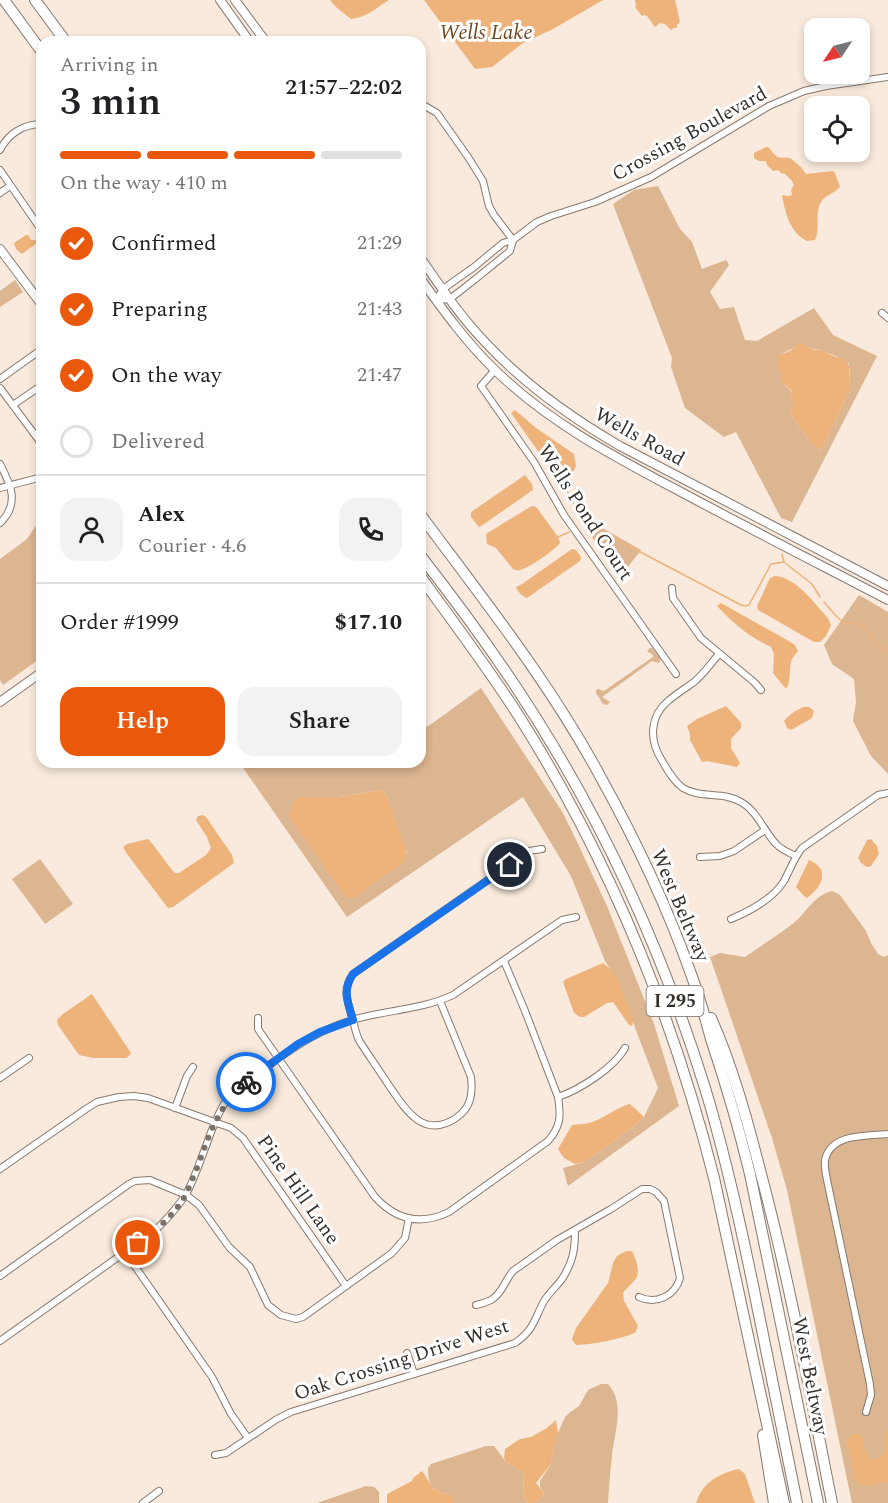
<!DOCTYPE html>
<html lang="en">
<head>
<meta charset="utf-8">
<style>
  :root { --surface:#fff; --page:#f2f2f2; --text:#202124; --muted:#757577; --line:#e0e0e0; --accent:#ea580c }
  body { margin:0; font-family:Spectral,serif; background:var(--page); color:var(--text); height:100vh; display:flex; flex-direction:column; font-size:22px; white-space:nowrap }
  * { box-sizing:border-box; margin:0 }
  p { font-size:20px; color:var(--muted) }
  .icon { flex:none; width:33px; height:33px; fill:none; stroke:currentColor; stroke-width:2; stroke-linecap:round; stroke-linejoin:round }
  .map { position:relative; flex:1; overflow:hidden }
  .drawer { position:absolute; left:36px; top:36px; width:390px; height:732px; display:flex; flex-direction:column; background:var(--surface); border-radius:18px; box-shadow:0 3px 9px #0003 }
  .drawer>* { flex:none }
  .needle { width:39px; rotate:235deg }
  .controls { position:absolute; left:804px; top:18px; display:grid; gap:12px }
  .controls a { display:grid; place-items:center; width:66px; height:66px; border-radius:12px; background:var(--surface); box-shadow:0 3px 9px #0003; font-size:30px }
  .pin { position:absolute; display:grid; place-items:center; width:51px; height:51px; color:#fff; margin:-26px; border:3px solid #fff; border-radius:50%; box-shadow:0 2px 6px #0007 }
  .courier { position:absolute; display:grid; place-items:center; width:60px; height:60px; margin:-30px; border:4px solid #1a73e8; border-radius:50%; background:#fff; color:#222; box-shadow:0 2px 8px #0007 }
  .headline em { font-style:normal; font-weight:600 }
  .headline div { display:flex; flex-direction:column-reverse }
  .headline { display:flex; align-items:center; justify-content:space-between; height:102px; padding:0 24px }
  h1 { font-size:39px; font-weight:600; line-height:45px }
  .bar { display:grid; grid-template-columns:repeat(4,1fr); gap:9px 6px; align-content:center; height:72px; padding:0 24px }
  .bar i { height:8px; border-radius:4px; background:var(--line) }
  .bar .current { background:var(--accent) }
  .bar p { grid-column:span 4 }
  .line { display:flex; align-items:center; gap:15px; padding:0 24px; border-top:2px solid var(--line) }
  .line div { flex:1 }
  .round { display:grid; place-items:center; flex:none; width:63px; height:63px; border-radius:18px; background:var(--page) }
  ol { padding:0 24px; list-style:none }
  li { display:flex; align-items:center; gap:18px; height:66px }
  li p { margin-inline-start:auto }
  li .icon { padding:6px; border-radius:50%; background:var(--accent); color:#fff; stroke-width:4 }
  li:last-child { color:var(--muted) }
  li i { width:33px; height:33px; border:3px solid var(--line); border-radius:50% }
  .button { display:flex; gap:12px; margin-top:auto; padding:12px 24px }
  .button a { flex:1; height:69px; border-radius:18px; background:var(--accent); color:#fff; font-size:24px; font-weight:600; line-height:69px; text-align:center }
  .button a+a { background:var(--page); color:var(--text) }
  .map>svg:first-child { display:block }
  .green { fill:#dcb591; fill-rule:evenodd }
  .water { fill:#eeb37a }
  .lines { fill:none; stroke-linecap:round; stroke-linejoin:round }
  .stream { stroke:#eeb37a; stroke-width:1.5 }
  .street-casing { stroke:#86796d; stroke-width:8 }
  .secondary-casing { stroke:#86796d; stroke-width:10 }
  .highway-casing { stroke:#86796d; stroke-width:12 }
  .street { stroke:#fff; stroke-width:6 }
  .secondary { stroke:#fff; stroke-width:8 }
  .highway { stroke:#fff; stroke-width:10 }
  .done { stroke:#7a7169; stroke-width:6; stroke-dasharray:0 10.8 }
  .route { stroke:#1a73e8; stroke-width:8 }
  .labels { text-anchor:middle; stroke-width:6; stroke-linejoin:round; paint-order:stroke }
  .shield { fill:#fff; stroke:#726e6b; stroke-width:1.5 }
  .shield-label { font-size:18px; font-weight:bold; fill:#36302b }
  .street-label { font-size:20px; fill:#36302b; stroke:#fff }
  .water-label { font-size:21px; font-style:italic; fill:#71491f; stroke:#fff }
</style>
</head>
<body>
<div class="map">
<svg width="888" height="1503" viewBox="0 0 888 1503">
  <rect width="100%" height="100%" fill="#f9eadd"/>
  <g class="green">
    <path d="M658,186L680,229L692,242L702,269L726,260L729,265L710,292L720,309L734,307L745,340L757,341L814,308L833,335L877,356L792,522L781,518L736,432L724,437L685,408L671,367L672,358L613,204L634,190ZM803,344C811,350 814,348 822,351C830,353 844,359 849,364L850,381L846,398L822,448L820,450C806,441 800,426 790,413L794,403L793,400L790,398L792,392L785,385L777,361L781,354C789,351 795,346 803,344Z"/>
    <polygon points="15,280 23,292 0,307 0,291"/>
    <polygon points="42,516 42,657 3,685 0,680 0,559 27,539"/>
    <polygon points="597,525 641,550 620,577 592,537"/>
    <polygon points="859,595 888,612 888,774 871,756 853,721 856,702 854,679 832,664 824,645"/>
    <polygon points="650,648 652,648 661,659 659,663 652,661 602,697 610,702 607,705 603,704 596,693 596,690 598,689 604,691 653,657 653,655 647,651"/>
    <path d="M481,688L563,813L578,844L607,906L654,1024L679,1106L568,1186L563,1168L585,1162L633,1127L644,1117L658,1088L617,980L605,961L571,876L523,797L347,917L239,762H420V729L430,725ZM380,790L384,792L387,797L407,854L301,797H339Z"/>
    <polygon points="40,859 73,904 45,924 12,879"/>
    <path d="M832,891L840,895L866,931L871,943L878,954L884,957L888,955V1503H852L787,1190L772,1138L710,957L720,953L745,957C762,945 780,934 796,921C808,910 815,895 832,891Z"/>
    <path d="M601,1384H608C626,1403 614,1434 612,1456C610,1472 609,1487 608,1503H535L542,1497L544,1493L540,1487V1481L551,1464L555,1440L565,1417L569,1413L579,1406L588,1390Z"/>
    <path d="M486,1446H494L506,1462L516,1467L524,1474L523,1493L528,1503H455C448,1485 428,1501 428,1468L431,1464Z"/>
    <polygon points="366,1486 374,1487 379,1492 379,1503 317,1503"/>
  </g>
  <g class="water">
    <path d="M330,0H389C374,9 370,16 351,19L337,8Z"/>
    <polygon points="424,0 603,0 553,29 523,43 492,67 475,69"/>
    <polygon points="635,0 675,0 680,22 677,25 677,28 674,28 671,30 665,24 660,23 655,27 647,16 644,15 642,16 635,7 636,6"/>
    <path d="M766,147H768C779,159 774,157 790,158L801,167L806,174L833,171L835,173L840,187C835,193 824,196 821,202C814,214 821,228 815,240L807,241C790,233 785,212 782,195L788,196L792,195L791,190L794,185L792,181L784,173L782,174L778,170L773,171L767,165L766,161H759L754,158V153Z"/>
    <polygon points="26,235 28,235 31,240 36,240 37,243 22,254 16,249 14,243"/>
    <path d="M798,344H803L812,349L823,351L836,357L842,358L847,362L849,366L850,386L846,398L822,448L820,450C807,442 800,426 790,413L794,402L793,400L790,398L792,391L783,383L777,361L779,355L790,351Z"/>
    <polygon points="515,410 536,428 574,454 576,466 567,483 560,482 511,413"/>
    <polygon points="525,475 532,484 533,490 484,524 479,527 478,526 471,517 471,512"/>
    <path d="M534,506L537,508L558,537L560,543C555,550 531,566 523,569C517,571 518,571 513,569L496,548L487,544L486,534L530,507Z"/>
    <path d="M572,549L576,550L581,557L580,561L527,598C522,596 518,592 516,587L522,584Z"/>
    <path d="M775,576C796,577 814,603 828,618L831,625L826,636L820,642H814L758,610L757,606L770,578Z"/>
    <path d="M721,603L794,644L798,651C796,654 794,656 792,659C788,669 792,680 786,689L773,673L774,654L771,647C749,637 733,623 717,606Z"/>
    <polygon points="726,706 741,723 741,728 731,739 731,748 740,763 737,767 707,761 702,762 690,740 690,734 687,726 697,719"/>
    <path d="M803,707H809L814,711L812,718L791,730L787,728L784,721C790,714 795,711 803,707Z"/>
    <polygon points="380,790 384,792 387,797 405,847 407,857 404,862 353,898 349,899 346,897 290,818 289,812 297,799 301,797 339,797"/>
    <polygon points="203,815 206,817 232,855 234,863 173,907 168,908 127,854 123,847 127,844 148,839 154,846 172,870 175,873 179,873 206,855 211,848 207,837 196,820 198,816"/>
    <polygon points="871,839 877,846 879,854 871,866 867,867 861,863 858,858 867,840"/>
    <path d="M809,860C831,869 822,887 807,898L804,896L796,887Z"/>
    <path d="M603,963C620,974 626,1002 633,1021L632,1026L629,1025L613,1002L607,1003L584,1017H580L574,1013L563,982L566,979Z"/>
    <polygon points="92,994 131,1053 130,1055 126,1058 93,1058 79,1055 58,1025 57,1020 63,1014"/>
    <path d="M630,1104L644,1117L633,1127L585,1162L575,1164L564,1158L558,1149L572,1125C581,1124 590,1124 597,1120C609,1115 618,1107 630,1104Z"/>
    <path d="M626,1251H632C636,1260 642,1273 634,1281C630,1286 626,1288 623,1293L624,1301L638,1326L635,1333C616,1340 596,1344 576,1345L572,1339L576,1328L608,1283L613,1263L617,1256Z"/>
    <polygon points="556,1420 558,1434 555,1441 551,1464 536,1483 544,1493 542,1497 535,1503 528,1503 523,1493 524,1474 516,1467 506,1462 504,1458 505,1449 520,1439 531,1437 547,1428"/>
    <path d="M888,1429V1482L868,1486L858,1484L855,1478L847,1441L850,1435L861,1434C865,1441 863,1452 869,1457C872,1460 875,1460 878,1458C888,1454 885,1441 885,1432Z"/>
    <path d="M739,1469L745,1474L755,1503H696C702,1483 719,1473 739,1469Z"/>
    <polygon points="422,1471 434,1489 451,1496 455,1503 387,1503 387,1494 412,1481 413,1478"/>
  </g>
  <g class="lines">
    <g class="stream">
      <path d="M564,482C569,499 578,511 589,525L741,605L745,606L749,605L771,564L784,562L782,554"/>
      <polyline points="558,537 569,532"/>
      <polyline points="785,563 812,584 820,597"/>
      <polyline points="824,602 837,617 846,624 857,623 865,628 873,640 888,652"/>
    </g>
    <g class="street-casing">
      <g id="street">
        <polyline points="420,103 437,113 468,157 483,181 489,206 494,215 513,240"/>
        <path d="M0,150C8,134 23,124 42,124"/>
        <polyline points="0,170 42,231"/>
        <polyline points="0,193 10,186"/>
        <polyline points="513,240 510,251 478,277 450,299 436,300 443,289 474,267 503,243 513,240 537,222 551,216 595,202 651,177 769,106 804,91 826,86 888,77"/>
        <polyline points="882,313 888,318"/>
        <polyline points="495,370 481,386 534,462 564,515 676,674"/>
        <polyline points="0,379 42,349"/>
        <polyline points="0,388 38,439 42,446"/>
        <polyline points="13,405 42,385"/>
        <path d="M0,464C11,485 20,504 0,523"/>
        <polyline points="0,488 42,477"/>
        <polyline points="672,588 673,598 701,638 754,682 761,690"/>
        <path d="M719,654C711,663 704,674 694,682C686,688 676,694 668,701C650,716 649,739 661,759C667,769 673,781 683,788C701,799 723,791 741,802C757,811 764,831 776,844C782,850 789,853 796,856"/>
        <polyline points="700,857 720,856 734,851 765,830"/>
        <path d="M731,919C750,911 773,899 784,881C790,870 794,858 802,848L878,795L888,793"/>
        <path d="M440,1001L471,1077C473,1094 471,1108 456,1118C423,1140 405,1109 388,1084C379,1070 369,1056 360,1042C356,1035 355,1028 353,1020C348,1002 341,991 353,974L529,851L542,849"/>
        <path d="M258,1018V1029L375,1197C396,1220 420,1226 449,1212L548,1141C561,1126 561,1116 558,1097L525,1011L504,961"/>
        <polyline points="0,1078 29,1058"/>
        <path d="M558,1097C579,1090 614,1068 625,1048"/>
        <polyline points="175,1108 187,1076 193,1067"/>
        <polyline points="0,1169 86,1109 97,1102 119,1097 134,1096 148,1098 231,1128 243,1138 346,1286"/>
        <polyline points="125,1252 212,1377 231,1414 248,1438"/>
        <polyline points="0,1276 129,1184 135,1181 150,1180 186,1195 199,1205 229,1247 250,1267 268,1305 281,1315 296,1319 303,1317 392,1253 405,1238 409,1218"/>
        <path d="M476,1305C481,1304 487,1302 491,1300C502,1294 505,1280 513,1271L557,1240L611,1209L642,1189H650L656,1192L664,1201L680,1278C675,1296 656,1305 639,1297"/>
        <path d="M0,1341L152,1233C165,1222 175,1210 185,1196C193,1183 200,1161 206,1146C211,1132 216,1117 224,1104C237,1087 255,1075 272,1063C297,1045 322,1029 352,1020C385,1010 421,1010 453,995L562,920L576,917"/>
        <polyline points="407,1353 414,1374"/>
        <path d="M866,1412L871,1395L870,1384L827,1180C826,1174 824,1166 825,1160C831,1133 867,1136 888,1134"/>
        <path d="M215,1455L226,1453L277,1419L291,1412L515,1343C534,1330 534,1320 544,1301C549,1293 556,1287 562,1279C573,1262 575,1250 575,1230"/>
        <polyline points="143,1503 159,1491"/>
      </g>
    </g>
    <g class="secondary-casing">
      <g id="secondary">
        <polyline points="220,0 250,42"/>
        <polyline points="235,0 266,42"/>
        <polyline points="0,249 42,305"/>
        <path d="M420,257C440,286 460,316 485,342C524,384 570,417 620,446L888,586"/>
        <path d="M420,278C443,310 466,342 495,370C549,423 615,457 681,492C750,529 819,564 888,600"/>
        <polyline points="0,702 42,672"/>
      </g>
    </g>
    <g class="highway-casing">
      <g id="highway">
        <polyline points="4,0 42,52"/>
        <polyline points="35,0 66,42"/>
        <path d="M420,514C483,599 550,683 600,776C635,839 667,906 691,974C699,995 705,1017 711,1039C726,1084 739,1128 750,1174L818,1503"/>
        <path d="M420,555C452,596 483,638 512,681C596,806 660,943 705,1088C727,1160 743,1235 758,1310C771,1374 784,1439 797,1503"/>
        <path d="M420,576C454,623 489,669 520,718C609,859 673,1016 714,1178L784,1503"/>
        <path d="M711,1018C733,1067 748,1123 761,1174C790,1283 810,1393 832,1503"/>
        <polyline points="763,1435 774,1503"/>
      </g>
    </g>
    <use href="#street" class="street"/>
    <use href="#secondary" class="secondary"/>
    <use href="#highway" class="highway"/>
  </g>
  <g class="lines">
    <path class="done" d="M138,1243C157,1229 175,1215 186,1194C190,1186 193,1177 197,1168C210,1134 217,1107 246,1082"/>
    <path class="route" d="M246,1082L298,1044L320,1032L353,1020C348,1003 342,990 353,974L510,865"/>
  </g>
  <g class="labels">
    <rect class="shield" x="646.5" y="986" width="57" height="30" rx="4.5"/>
    <g class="shield-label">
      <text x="675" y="1007">I 295</text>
    </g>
    <g class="street-label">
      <text transform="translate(689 133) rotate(-29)" y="7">Crossing Boulevard</text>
      <text transform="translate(640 436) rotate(29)" y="7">Wells Road</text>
      <text transform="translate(586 512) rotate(57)" y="7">Wells Pond Court</text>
      <text transform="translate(681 905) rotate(67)" y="7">West Beltway</text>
      <text transform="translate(299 1189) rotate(55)" y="7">Pine Hill Lane</text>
      <text transform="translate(401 1359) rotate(-18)" y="7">Oak Crossing Drive West</text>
      <text transform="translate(811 1376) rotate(79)" y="7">West Beltway</text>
    </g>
    <g class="water-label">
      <text x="486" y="39">Wells Lake</text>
    </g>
  </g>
</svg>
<div class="controls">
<a><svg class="needle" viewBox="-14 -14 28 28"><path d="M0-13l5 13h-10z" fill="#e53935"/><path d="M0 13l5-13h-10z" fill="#757577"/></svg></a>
<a><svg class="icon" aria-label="locate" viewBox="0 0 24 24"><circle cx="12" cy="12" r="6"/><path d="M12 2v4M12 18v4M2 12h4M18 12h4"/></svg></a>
</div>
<div class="pin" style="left:138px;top:1243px;background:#ea580c"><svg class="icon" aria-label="bag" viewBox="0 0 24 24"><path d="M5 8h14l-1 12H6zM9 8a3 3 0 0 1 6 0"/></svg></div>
<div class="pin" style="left:510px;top:865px;background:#1f2937"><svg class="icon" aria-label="home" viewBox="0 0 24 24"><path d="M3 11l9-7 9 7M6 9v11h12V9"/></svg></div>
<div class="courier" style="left:246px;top:1082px"><svg class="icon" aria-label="bike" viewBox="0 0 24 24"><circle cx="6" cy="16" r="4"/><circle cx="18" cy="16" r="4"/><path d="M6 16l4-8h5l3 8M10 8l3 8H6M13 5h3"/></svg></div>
<section class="drawer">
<div class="headline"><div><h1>3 min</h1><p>Arriving in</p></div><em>21:57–22:02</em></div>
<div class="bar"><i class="current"></i><i class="current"></i><i class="current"></i><i></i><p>On the way · 410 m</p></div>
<ol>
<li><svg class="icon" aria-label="check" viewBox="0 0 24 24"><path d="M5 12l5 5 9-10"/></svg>Confirmed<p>21:29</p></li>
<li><svg class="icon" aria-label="check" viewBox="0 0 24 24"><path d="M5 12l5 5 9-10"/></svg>Preparing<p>21:43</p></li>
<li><svg class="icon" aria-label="check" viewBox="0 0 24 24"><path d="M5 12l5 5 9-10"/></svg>On the way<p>21:47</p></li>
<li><i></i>Delivered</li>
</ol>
<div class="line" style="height:108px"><a class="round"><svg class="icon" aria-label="person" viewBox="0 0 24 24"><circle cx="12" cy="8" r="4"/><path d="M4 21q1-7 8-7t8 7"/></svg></a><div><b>Alex</b><p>Courier · 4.6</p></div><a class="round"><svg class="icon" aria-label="phone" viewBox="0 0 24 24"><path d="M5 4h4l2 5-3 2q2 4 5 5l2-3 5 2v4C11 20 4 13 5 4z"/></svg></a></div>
<div class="line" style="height:78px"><div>Order #1999</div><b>$17.10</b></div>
<div class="button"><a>Help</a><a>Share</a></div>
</section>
</div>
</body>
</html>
